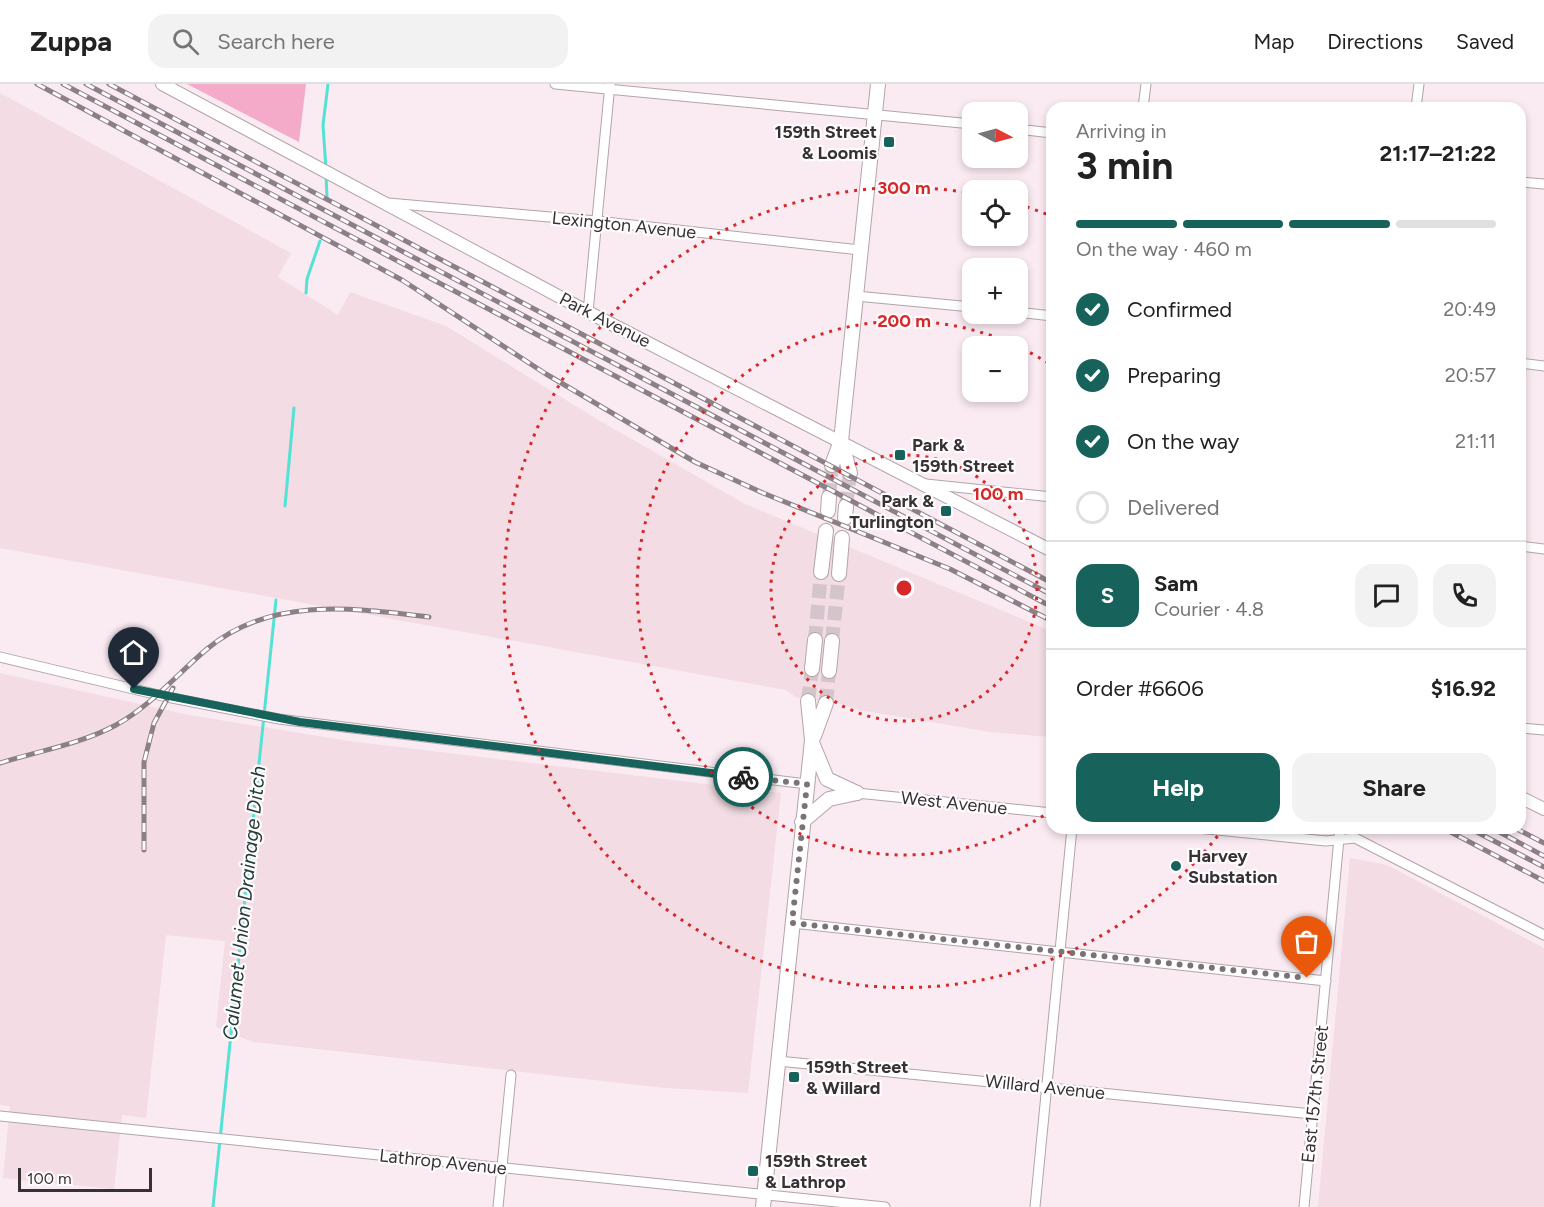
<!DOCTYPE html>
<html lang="en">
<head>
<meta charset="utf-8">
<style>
  :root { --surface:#fff; --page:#f2f2f2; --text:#222; --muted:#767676; --line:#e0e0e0; --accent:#17635b }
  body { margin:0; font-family:Figtree,sans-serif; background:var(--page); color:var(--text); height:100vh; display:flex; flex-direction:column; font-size:22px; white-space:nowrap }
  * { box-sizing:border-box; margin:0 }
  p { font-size:20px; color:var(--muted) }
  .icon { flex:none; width:33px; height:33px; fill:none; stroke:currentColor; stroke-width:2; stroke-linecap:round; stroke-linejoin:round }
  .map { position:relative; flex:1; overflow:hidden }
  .details { position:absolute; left:1046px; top:18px; width:480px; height:732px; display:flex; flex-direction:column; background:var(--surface); border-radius:18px; box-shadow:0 3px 9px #0003 }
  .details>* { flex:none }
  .needle { width:39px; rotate:96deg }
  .fabs { position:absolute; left:962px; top:18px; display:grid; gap:12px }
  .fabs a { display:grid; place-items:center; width:66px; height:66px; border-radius:12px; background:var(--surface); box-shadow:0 3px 9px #0003; font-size:30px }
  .scale { position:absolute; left:18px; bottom:15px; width:134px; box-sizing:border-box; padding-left:6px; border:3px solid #373134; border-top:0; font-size:16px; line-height:21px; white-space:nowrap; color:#373134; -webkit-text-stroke:4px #fffcfd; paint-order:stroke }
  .pin { position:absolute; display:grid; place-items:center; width:51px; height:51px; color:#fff; margin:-62px -26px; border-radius:50% 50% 50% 0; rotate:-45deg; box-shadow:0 0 6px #0007 }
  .pin .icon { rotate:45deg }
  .courier { position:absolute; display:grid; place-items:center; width:60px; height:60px; margin:-30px; border:4px solid #17635b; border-radius:50%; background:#fff; color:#222; box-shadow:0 2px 8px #0007 }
  .headline em { font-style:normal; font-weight:700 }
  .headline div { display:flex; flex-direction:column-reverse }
  .headline { display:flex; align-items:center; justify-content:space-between; height:102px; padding:0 30px }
  h1 { font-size:39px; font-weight:700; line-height:45px }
  .bar { display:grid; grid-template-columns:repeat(4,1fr); gap:9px 6px; align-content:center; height:72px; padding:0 30px }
  .bar i { height:8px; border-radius:4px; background:var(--line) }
  .bar .current { background:var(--accent) }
  .bar p { grid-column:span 4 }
  .line { display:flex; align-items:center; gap:15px; padding:0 30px; border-top:2px solid var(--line) }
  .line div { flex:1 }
  .round { display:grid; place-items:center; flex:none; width:63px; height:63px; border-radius:18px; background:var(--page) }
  ol { padding:0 30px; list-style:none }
  li { display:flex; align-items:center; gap:18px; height:66px }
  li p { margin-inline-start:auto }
  li .icon { padding:6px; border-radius:50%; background:var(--accent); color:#fff; stroke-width:4 }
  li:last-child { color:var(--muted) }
  li i { width:33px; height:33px; border:3px solid var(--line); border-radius:50% }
  .action { display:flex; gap:12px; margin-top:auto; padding:12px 30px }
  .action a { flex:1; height:69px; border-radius:18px; background:var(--accent); color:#fff; font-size:24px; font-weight:700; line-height:69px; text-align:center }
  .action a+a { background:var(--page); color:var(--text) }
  header { display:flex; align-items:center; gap:36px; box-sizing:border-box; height:84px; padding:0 30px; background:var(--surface); border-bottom:2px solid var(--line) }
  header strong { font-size:28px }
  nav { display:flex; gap:33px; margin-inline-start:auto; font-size:21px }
  .search { width:420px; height:54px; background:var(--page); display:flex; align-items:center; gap:15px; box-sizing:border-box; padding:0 21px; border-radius:18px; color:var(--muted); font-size:22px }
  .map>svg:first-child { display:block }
  .built { fill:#f3dce4 }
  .green { fill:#f4abca }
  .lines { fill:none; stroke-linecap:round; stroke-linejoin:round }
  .stream { stroke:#53e2d3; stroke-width:3 }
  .primary-tunnel { stroke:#d3c5cb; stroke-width:14; stroke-dasharray:14 7; stroke-linecap:butt }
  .street-casing { stroke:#b3a4aa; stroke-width:11 }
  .secondary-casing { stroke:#b3a4aa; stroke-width:14 }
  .primary-casing { stroke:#b3a4aa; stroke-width:16 }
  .street { stroke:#fff; stroke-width:9 }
  .secondary { stroke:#fff; stroke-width:12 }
  .primary { stroke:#fff; stroke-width:14 }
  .rail-casing { stroke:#8b8085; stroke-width:5 }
  .rail { stroke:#fffcfd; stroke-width:3; stroke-dasharray:9; stroke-linecap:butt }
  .done { stroke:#7b7276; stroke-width:6; stroke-dasharray:0 10.8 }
  .route { stroke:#17635b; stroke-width:8 }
  .ring { fill:none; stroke:#d62828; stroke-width:3; stroke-dasharray:3 6 }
  .poi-dot { fill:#17635b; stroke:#fffcfd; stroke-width:2 }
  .labels { text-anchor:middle; stroke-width:4.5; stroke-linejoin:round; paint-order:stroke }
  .poi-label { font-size:18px; font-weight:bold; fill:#373134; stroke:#fffcfd; text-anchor:start }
  .street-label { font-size:18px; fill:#373134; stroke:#fffcfd }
  .water-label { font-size:20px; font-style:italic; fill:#253d3a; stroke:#fffcfd }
  .centre { fill:#d62828; stroke:#fffcfd; stroke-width:3 }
  .ring-label { font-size:18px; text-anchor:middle; font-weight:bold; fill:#d62828; stroke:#fffcfd; stroke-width:4.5; stroke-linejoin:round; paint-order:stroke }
</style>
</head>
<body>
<header>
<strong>Zuppa</strong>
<div class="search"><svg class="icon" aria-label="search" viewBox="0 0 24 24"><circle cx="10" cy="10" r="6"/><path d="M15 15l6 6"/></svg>Search here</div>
<nav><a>Map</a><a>Directions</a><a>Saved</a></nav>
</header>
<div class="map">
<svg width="1544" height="1123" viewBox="0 0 1544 1123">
  <rect width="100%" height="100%" fill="#faeaf1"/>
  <g class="built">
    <polygon points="0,9 291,169 278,193 338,231 350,208 446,242 595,334 745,420 1051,547 1051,653 990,648 859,626 839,619 797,614 786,606 0,464"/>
    <polygon points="0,589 189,631 349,657 781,709 748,1009 666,1004 253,958 216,943 225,857 166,851 146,1034 122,1031 114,1105 3,1094 10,1022 0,1021"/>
    <polygon points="1350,774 1387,781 1544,864 1544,1123 1318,1123"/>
  </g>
  <polygon class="green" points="187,0 306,0 299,58"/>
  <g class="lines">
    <g class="stream">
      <polyline points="326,85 323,41 328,0"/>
      <polyline points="326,91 327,113"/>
      <polyline points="306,209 307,195 320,157"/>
      <polyline points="285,422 294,324"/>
      <polyline points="213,1123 276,516"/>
    </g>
    <g class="primary-tunnel">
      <polyline points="829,413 832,381"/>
      <polyline points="846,422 850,389"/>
      <polyline points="815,556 821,488"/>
      <polyline points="832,557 839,490"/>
      <polyline points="808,617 812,585"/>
      <polyline points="826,619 829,587"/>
    </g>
    <g class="street-casing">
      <g id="street">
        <polyline points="555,0 972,40"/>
        <polyline points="1143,24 1146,0"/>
        <polyline points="1416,24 1419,0"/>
        <polyline points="1017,45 1052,49"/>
        <polyline points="1520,98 1544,100"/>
        <polyline points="388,119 596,137 860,166"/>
        <polyline points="856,212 972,223"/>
        <polyline points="588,228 610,0"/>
        <polyline points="1017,228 1052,232"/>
        <polyline points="1520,279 1544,282"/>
        <polyline points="926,400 1052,413"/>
        <polyline points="1520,462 1544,465"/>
        <polyline points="0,573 167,613 279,635 807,700"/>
        <polyline points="1520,644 1544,646"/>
        <polyline points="857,709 1052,729"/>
        <polyline points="1197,744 1326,757 1355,754 1544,851"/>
        <polyline points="792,839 1326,897"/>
        <polyline points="778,977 1312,1030"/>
        <polyline points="0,1032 885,1123"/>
        <polyline points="498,1123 511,991"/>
        <polyline points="1035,1123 1072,744"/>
        <polyline points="1304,1123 1340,744"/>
      </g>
    </g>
    <g class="secondary-casing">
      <g id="secondary">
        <polyline points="162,0 588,228 1052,467"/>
        <polyline points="1520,713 1544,725"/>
      </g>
    </g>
    <g class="primary-casing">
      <g id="primary">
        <polyline points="841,357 850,389"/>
        <polyline points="832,381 841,357 878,0"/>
        <polyline points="828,427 829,413"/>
        <polyline points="845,434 846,422"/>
        <polyline points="821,488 826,447"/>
        <polyline points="839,490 842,454"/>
        <polyline points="812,585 815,556"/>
        <polyline points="829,587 832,557"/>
        <polyline points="814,652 826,619"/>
        <polyline points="813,661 827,695 857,709"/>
        <polyline points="802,738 829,715 857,709"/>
        <polyline points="763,1123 812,656 808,617"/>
      </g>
    </g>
    <use href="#street" class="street"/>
    <use href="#secondary" class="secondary"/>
    <use href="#primary" class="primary"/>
    <g class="rail-casing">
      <g id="rail">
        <polyline points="37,0 402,196 546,290 695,378 763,409 950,485 1052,537"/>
        <polyline points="63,0 1052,523"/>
        <polyline points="86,0 1052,511"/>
        <polyline points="109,0 1052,499"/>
        <path d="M0,679C38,667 81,660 116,641C152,621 176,591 207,565C271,512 353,524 429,533"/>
        <polyline points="1443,744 1544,797"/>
        <polyline points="1469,744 1544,783"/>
        <polyline points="1492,744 1544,772"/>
        <polyline points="1515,744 1544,759"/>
        <polyline points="144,766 144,678 154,639 173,604"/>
      </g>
    </g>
    <use href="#rail" class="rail"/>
  </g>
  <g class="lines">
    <polyline class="done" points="743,693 807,700 792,839 1307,894"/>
    <polyline class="route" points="134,605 300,638 743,693"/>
  </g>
  <g class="ring">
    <circle cx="904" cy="504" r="133"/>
    <path d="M1051 727A267 267 0 1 1 1051 281"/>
    <path d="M1223 745A400 400 0 1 1 970 109M1018 120A400 400 0 0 1 1051 132"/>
  </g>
  <g class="poi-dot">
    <rect x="883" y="52" width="12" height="12" rx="3"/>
    <rect x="894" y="365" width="12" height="12" rx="3"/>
    <rect x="940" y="421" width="12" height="12" rx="3"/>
    <circle cx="1176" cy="782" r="6"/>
    <rect x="788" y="987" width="12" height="12" rx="3"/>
    <rect x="747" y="1081" width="12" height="12" rx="3"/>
  </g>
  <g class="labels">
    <g class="poi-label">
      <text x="877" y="54" text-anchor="end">159th Street<tspan x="877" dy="21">&amp; Loomis</tspan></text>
      <text x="912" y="367">Park &amp;<tspan x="912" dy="21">159th Street</tspan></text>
      <text x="934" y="423" text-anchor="end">Park &amp;<tspan x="934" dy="21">Turlington</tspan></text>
      <text x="1188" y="778">Harvey<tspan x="1188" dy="21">Substation</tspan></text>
      <text x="806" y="989">159th Street<tspan x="806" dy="21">&amp; Willard</tspan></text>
      <text x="765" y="1083">159th Street<tspan x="765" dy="21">&amp; Lathrop</tspan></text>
    </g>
    <g class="street-label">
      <text transform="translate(624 141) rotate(6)" y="6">Lexington Avenue</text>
      <text transform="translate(605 236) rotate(27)" y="6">Park Avenue</text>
      <text transform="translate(954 719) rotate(6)" y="6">West Avenue</text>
      <text transform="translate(1045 1003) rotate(6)" y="6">Willard Avenue</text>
      <text transform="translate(1315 1010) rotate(-84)" y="6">East 157th Street</text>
      <text transform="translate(443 1078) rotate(6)" y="6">Lathrop Avenue</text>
    </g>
    <g class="water-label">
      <text transform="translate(244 819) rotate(-84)" y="7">Calumet Union Drainage Ditch</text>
    </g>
  </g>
  <circle cx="904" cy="504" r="9" class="centre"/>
  <g class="ring-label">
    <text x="904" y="110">300 m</text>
    <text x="904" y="243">200 m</text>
    <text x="998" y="416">100 m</text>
  </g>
</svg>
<div class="fabs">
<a><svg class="needle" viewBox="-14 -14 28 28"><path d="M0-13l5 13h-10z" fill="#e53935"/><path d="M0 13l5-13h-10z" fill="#767676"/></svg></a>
<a><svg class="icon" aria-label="locate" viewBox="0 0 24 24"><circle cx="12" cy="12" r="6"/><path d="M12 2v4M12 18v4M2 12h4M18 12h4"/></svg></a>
<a>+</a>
<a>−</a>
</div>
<div class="scale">100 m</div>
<div class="pin" style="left:1307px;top:894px;background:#ea580c"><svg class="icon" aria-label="bag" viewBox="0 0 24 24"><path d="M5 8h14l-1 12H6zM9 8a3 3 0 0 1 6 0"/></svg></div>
<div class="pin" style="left:134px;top:605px;background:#1f2937"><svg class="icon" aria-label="home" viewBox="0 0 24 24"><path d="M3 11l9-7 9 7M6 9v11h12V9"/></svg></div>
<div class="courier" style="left:743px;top:693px"><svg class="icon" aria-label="bike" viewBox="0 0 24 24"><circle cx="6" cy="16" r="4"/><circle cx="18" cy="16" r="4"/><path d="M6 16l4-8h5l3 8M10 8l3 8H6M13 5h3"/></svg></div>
<section class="details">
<div class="headline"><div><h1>3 min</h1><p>Arriving in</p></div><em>21:17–21:22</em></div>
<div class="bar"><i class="current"></i><i class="current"></i><i class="current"></i><i></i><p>On the way · 460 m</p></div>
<ol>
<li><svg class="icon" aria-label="check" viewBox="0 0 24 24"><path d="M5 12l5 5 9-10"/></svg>Confirmed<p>20:49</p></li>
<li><svg class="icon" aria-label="check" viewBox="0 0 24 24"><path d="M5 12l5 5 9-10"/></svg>Preparing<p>20:57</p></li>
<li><svg class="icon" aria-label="check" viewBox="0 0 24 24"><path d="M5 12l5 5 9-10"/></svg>On the way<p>21:11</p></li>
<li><i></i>Delivered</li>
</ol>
<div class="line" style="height:108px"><b class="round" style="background:var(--accent);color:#fff">S</b><div><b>Sam</b><p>Courier · 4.8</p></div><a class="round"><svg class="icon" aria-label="chat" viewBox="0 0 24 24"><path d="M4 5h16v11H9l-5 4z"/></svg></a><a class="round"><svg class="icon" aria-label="phone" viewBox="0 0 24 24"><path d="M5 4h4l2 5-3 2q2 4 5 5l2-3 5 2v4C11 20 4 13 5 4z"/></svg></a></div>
<div class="line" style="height:78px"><div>Order #6606</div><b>$16.92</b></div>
<div class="action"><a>Help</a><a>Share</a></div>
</section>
</div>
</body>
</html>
